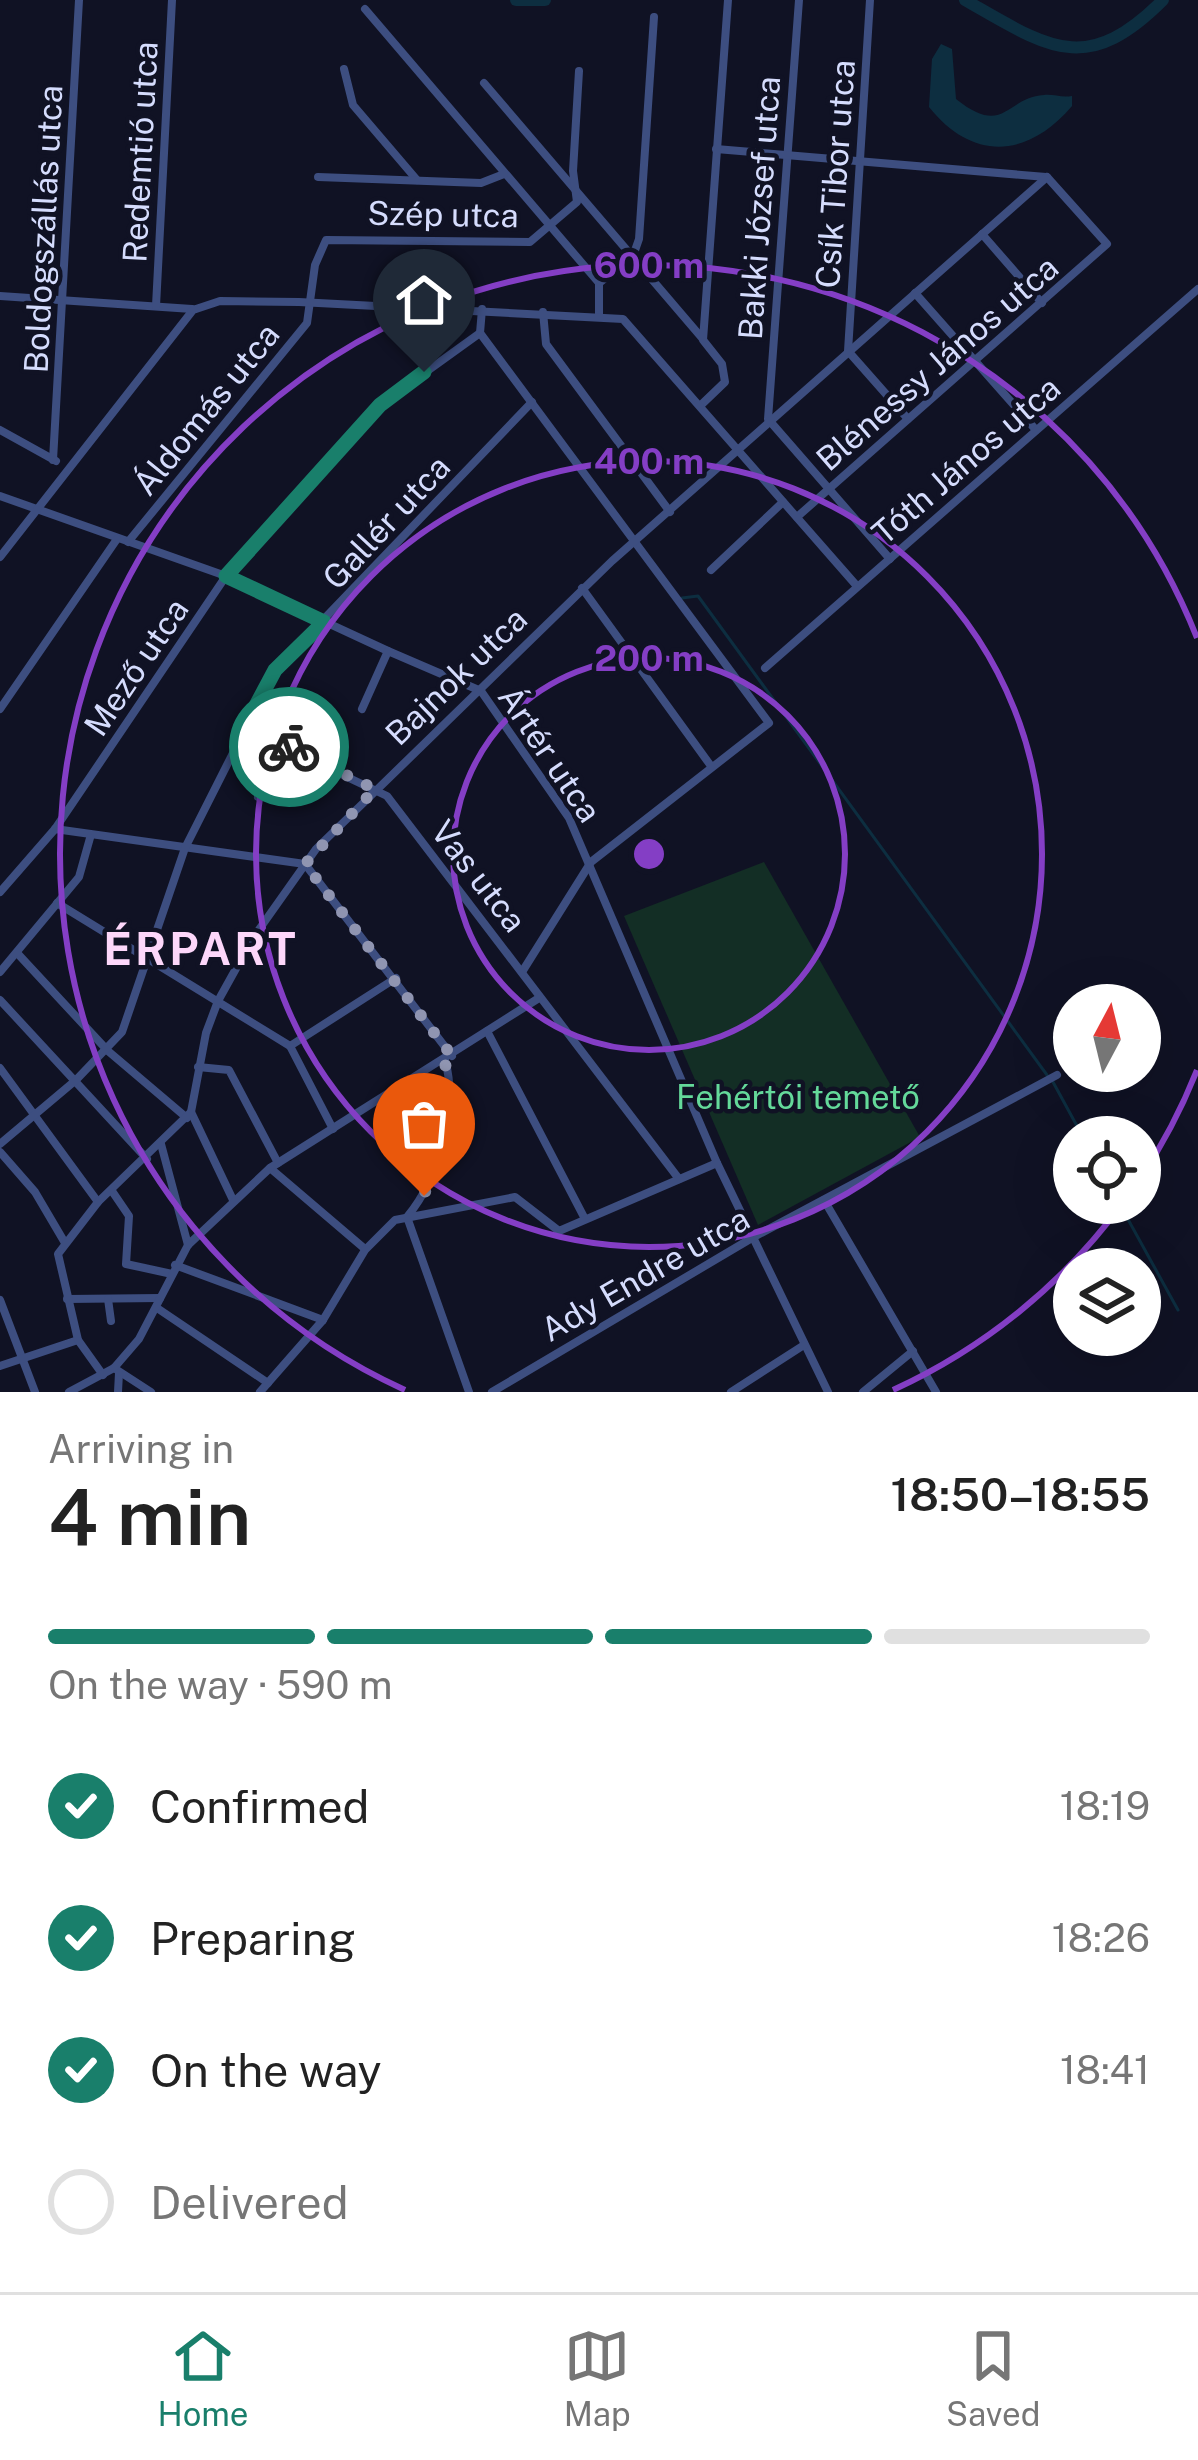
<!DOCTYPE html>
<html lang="en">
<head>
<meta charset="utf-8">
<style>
  :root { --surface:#fff; --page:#f6f6f6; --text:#222; --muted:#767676; --line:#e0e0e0; --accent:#197f6b }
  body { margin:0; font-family:"Public Sans",sans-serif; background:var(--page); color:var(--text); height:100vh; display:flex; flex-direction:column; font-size:45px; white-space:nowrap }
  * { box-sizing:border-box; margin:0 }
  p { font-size:39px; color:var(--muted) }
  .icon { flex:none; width:66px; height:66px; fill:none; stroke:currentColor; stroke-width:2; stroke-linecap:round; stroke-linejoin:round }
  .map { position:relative; height:1392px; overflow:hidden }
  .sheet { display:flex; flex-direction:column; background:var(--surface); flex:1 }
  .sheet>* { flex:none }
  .needle { width:78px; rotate:7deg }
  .controls { position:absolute; left:1053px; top:984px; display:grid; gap:24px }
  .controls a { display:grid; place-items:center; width:108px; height:108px; border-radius:50%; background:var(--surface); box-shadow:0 12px 48px #0002; font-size:60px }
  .pin { position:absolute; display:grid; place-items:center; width:102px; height:102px; color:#fff; margin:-123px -51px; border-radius:50% 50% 50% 0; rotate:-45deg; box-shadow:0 0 12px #0007 }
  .pin .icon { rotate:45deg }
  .courier { position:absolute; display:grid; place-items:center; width:120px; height:120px; margin:-60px; border:9px solid #197f6b; border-radius:50%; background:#fff; color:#222; box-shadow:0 3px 15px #0007 }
  .head em { font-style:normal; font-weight:600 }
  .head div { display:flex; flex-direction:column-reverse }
  .head { display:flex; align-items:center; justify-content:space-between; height:204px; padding:0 48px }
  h1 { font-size:78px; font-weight:600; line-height:90px }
  .bar { display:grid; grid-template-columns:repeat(4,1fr); gap:18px 12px; align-content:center; height:144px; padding:0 48px }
  .bar i { height:15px; border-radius:9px; background:var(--line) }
  .bar .active { background:var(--accent) }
  .bar p { grid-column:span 4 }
  ol { padding:0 48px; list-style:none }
  li { display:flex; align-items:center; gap:36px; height:132px }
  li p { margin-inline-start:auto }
  li .icon { padding:12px; border-radius:50%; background:var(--accent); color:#fff; stroke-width:4 }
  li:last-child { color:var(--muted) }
  li i { width:66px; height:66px; border:6px solid var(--line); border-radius:50% }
  .tabs { display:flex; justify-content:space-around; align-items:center; height:168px; border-top:3px solid var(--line); background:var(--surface); font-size:33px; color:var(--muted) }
  .tabs a { display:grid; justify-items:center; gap:6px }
  .tabs .active { color:var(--accent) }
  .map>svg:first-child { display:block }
  .green { fill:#132e25 }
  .water { fill:#0d2e40 }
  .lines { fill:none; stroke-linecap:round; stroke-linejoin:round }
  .stream { stroke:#0d2e40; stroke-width:3 }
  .river { stroke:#0d2e40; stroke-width:12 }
  .minor { stroke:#3d4e80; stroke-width:8 }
  .done { stroke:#9095b1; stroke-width:12; stroke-dasharray:0 21.6 }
  .route { stroke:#197f6b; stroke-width:15 }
  .ring { fill:none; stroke:#843ec5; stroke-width:6 }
  .labels { text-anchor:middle; stroke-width:9; stroke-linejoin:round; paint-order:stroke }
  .street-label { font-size:33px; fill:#d5dcfd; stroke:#101224 }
  .park-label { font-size:33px; fill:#64d99a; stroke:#101224 }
  .district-label { font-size:45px; font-weight:bold; letter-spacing:3px; fill:#fdd7fa; stroke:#101224 }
  .centre { fill:#843ec5; stroke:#101224; stroke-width:6 }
  .ring-label { font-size:36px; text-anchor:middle; font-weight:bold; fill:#843ec5; stroke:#101224; stroke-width:9; stroke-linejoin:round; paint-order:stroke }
</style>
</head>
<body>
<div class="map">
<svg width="1198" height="1392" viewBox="0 0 1198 1392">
  <rect width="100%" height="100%" fill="#101224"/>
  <polygon class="green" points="764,862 920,1137 758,1225 624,916"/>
  <path class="water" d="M941,44L952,49L956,99C1005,138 1006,97 1044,95C1054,94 1061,98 1072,96V106C1027,159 972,161 929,107L932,59Z"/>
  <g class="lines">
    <g class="stream">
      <polyline points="682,598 698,596 1047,1075"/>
      <polyline points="1053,1082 1083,1137"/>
      <polyline points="1119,1203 1178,1310"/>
    </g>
    <g class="river">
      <polyline points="516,0 545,0"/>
      <path d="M965,0C1049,48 1086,77 1163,0"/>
    </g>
    <g class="minor">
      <polyline points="799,0 768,419 890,559"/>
      <polyline points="870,0 848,351 908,419"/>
      <polyline points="365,9 599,283"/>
      <polyline points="344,69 353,105 417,180"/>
      <polyline points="484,83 702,338"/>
      <polyline points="716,149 1046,177"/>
      <polyline points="318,177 481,183 504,174"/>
      <polyline points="982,234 1042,303"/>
      <polyline points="915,293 1036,430"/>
      <polyline points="0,296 192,309"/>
      <polyline points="156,306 172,0"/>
      <polyline points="482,309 480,333 769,723 591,862 522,972"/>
      <polyline points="543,312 546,344 670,512"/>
      <polyline points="599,314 599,283 633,256 639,239 654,17"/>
      <polyline points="701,405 725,382 722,364 703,340 728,0"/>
      <polyline points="0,430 56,461"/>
      <polyline points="53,460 79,0"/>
      <polyline points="0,496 226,576 388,651"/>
      <polyline points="797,517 1107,244 1047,177"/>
      <polyline points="128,542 307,323 315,265 326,240 530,242 577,202 573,171 579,71"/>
      <polyline points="0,557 193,310 220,301 299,302 623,319 856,585"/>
      <polyline points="711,570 783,502"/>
      <polyline points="582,588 711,766"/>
      <polyline points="765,668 1198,289"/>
      <polyline points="0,709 117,539"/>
      <polyline points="362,709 388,651 481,691 569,818 717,1163 828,1392"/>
      <polyline points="244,728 387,796 679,1179"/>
      <polyline points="258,797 284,745"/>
      <polyline points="55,829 305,864 452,1056"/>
      <polyline points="0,892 55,829 226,576 380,405 480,333"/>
      <polyline points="57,903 290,1046 333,1129"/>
      <polyline points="18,954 108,1051 187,1118"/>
      <polyline points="0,972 79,877 90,838"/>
      <polyline points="0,1000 147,1159"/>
      <polyline points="487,1031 585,1219"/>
      <polyline points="290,1046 396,978"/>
      <path d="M445,1060C459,1110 439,1178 407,1217L469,1392"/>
      <polyline points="198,1067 229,1070 278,1163"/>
      <polyline points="0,1068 98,1202"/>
      <polyline points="191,1112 233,1200"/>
      <polyline points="0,1144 76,1080 122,1032 185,848 275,670 532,402"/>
      <polyline points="161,1144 188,1245"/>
      <polyline points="0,1152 35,1192 65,1243"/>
      <polyline points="270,1168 365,1249"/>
      <polyline points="112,1191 129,1216 126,1264 172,1274"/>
      <polyline points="824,1200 936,1392"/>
      <polyline points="175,1265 323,1320"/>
      <polyline points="67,1299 160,1298"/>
      <polyline points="108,1299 111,1321"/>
      <polyline points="0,1300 35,1392"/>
      <polyline points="157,1308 268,1383"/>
      <polyline points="0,1366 78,1340"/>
      <polyline points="114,1368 151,1392"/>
      <polyline points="103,1375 78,1340 58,1254 98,1202 191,1112 206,1033 218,1001 253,938 316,849 612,561 1047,177"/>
      <polyline points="69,1392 114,1368 139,1339 188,1245 270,1168 539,998"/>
      <polyline points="118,1392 119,1373"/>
      <polyline points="260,1392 323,1320 365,1250 395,1220 515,1197 559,1231 717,1163"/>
      <polyline points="492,1392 752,1238 1057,1075"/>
      <polyline points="731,1392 804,1345"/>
      <polyline points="863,1392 913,1351"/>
    </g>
  </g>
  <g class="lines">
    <polyline class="done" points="289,747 375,789 305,864 452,1056 445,1060 449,1106 424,1196"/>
    <polyline class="route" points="289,747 244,728 275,670 324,622 226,576 380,405 424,372"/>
  </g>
  <g class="ring">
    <circle cx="649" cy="854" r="196"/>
    <circle cx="649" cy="854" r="393"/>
    <path d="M1197 1070A589 589 0 0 1 1140 1179M1122 1204A589 589 0 0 1 893 1390M405 1390A589 589 0 1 1 1197 638"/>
  </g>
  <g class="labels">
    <g class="street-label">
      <text transform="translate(140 152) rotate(-87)" y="12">Redemtió utca</text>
      <text transform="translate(835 174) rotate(-86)" y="12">Csík Tibor utca</text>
      <text transform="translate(759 208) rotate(-86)" y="12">Bakki József utca</text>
      <text transform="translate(443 214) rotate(1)" y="12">Szép utca</text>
      <text transform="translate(43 229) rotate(-87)" y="12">Boldogszállás utca</text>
      <text transform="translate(937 363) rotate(-41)" y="12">Blénessy János utca</text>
      <text transform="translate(206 409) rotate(-51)" y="12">Áldomás utca</text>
      <text transform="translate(966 460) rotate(-41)" y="12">Tóth János utca</text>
      <text transform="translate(386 522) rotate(-47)" y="12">Gallér utca</text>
      <text transform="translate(136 667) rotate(-56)" y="12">Mező utca</text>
      <text transform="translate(456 676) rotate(-44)" y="12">Bajnok utca</text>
      <text transform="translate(550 754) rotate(56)" y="12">Ártér utca</text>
      <text transform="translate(479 876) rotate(52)" y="12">Vas utca</text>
      <text transform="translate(645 1274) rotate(-30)" y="12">Ady Endre utca</text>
    </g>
    <g class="park-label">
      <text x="798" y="1109">Fehértói temető</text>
    </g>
    <g class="district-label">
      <text x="201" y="965">ÉRPART</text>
    </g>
  </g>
  <circle cx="649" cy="854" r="18" class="centre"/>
  <g class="ring-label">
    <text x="649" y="278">600 m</text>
    <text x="649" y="474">400 m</text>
    <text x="649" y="671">200 m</text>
  </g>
</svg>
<div class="controls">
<a><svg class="needle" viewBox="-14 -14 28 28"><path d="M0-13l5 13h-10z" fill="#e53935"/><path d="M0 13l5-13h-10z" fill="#767676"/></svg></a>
<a><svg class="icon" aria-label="locate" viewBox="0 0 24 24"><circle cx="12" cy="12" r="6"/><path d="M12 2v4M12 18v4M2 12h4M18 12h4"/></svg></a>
<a><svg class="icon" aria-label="layers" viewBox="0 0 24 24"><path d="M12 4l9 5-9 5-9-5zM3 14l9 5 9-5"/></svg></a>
</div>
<div class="pin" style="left:424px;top:1196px;background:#ea580c"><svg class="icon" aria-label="bag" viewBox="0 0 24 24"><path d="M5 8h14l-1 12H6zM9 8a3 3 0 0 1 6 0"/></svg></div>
<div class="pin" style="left:424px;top:372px;background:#1f2937"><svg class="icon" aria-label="home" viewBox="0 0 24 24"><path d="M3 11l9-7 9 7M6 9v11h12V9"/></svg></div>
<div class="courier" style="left:289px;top:747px"><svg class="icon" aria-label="bike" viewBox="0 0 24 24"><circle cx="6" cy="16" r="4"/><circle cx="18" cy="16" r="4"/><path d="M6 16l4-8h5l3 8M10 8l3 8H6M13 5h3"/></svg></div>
</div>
<section class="sheet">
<div class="head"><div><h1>4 min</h1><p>Arriving in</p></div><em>18:50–18:55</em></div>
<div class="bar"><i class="active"></i><i class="active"></i><i class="active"></i><i></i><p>On the way · 590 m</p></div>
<ol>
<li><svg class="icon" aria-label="check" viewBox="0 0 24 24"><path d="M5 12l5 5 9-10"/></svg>Confirmed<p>18:19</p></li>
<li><svg class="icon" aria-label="check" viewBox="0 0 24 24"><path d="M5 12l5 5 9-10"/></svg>Preparing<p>18:26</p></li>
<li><svg class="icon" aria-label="check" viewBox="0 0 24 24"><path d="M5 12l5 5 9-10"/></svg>On the way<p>18:41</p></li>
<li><i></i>Delivered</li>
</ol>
</section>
<nav class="tabs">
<a class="active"><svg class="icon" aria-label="home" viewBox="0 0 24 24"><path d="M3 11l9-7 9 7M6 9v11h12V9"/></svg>Home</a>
<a><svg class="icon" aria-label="map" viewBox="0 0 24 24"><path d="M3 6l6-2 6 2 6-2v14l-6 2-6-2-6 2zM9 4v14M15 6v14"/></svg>Map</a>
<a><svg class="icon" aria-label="saved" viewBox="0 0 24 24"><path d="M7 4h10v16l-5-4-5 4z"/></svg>Saved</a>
</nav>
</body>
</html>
